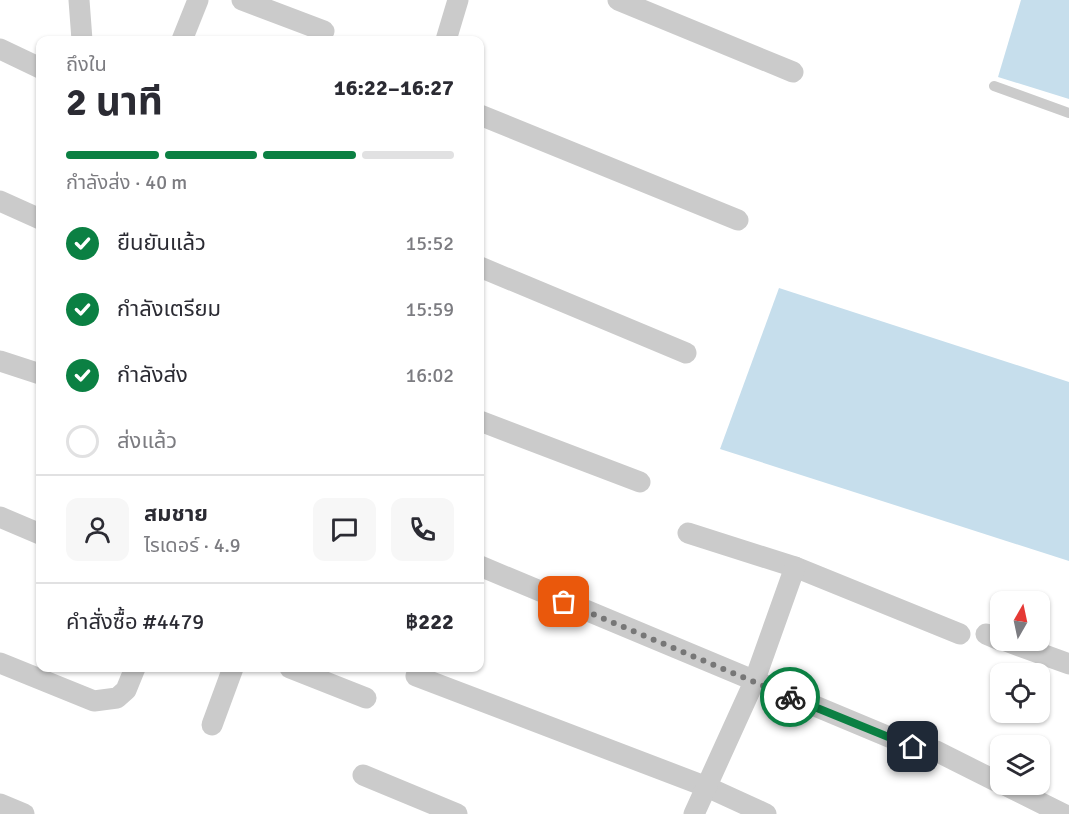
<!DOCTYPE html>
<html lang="th">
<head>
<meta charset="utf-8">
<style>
  :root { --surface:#fff; --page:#f7f7f7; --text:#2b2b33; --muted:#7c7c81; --line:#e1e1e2; --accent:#0b8043 }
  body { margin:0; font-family:Signika,"Noto Sans Thai",sans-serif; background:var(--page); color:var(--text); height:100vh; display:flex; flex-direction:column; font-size:22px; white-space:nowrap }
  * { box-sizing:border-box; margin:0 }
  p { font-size:20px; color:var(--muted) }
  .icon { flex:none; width:33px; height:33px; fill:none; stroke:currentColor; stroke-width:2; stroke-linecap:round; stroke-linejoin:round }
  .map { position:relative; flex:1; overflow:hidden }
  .side { position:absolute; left:36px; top:36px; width:448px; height:636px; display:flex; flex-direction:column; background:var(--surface); border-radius:12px; box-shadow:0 2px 4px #0004 }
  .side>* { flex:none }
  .needle { width:39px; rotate:9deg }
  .buttons { position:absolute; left:990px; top:591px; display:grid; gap:12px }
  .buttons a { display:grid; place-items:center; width:60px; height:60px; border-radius:12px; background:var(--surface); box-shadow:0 2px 4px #0004; font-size:30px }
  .pin { position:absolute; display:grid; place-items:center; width:51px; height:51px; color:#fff; margin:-26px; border-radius:12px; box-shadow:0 3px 9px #0006 }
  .courier { position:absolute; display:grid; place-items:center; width:60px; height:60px; margin:-30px; border:4px solid #0b8043; border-radius:50%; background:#fff; color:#222; box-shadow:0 2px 8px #0007 }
  .headline em { font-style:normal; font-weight:700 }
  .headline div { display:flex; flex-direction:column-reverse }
  .headline { display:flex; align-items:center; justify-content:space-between; height:102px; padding:0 30px }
  h1 { font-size:39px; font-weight:700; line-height:45px }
  .bar { display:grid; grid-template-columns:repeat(4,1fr); gap:9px 6px; align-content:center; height:72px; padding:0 30px }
  .bar i { height:8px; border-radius:4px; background:var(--line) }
  .bar .selected { background:var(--accent) }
  .bar p { grid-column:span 4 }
  .line { display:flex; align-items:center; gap:15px; padding:0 30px; border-top:2px solid var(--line) }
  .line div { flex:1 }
  .round { display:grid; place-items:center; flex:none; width:63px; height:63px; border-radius:12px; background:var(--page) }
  ol { padding:0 30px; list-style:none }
  li { display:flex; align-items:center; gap:18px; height:66px }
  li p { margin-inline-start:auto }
  li .icon { padding:6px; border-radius:50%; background:var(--accent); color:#fff; stroke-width:4 }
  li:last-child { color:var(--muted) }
  li i { width:33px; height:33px; border:3px solid var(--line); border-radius:50% }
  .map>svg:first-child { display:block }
  .water { fill:#c6deec }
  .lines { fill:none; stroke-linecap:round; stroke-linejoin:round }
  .service { stroke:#cbcbcb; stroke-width:10 }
  .minor { stroke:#cbcbcb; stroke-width:21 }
  .done { stroke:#777; stroke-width:6; stroke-dasharray:0 10.8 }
  .route { stroke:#0b8043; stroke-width:8 }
</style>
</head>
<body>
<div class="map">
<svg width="1069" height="814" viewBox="0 0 1069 814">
  <rect width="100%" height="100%" fill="#fff"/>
  <g class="water">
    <polygon points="1021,0 1069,0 1069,99 998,77"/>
    <polygon points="779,288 1069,382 1069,561 720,449"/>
  </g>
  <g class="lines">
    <polyline class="service" points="994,86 1069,113"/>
    <g class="minor">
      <polyline points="79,0 82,40"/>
      <polyline points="242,0 324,31"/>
      <polyline points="618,0 793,72"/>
      <polyline points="182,40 198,0"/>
      <polyline points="446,40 458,0"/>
      <polyline points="0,49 40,68"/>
      <polyline points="480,115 738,220"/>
      <polyline points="0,201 40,219"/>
      <polyline points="480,267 686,353"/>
      <polyline points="0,361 40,374"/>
      <polyline points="480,421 640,482"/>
      <polyline points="0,517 40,534"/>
      <polyline points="688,533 795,567 960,634"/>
      <polyline points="480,566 913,747"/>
      <polyline points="986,634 1000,640"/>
      <polyline points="1003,640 1069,664"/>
      <polyline points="0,663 94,701 117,698 126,690 135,668"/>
      <polyline points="290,668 366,698"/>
      <polyline points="416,676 707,787 766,814"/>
      <polyline points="212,725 233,668"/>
      <polyline points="936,751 1000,783"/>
      <polyline points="363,775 457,814"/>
      <polyline points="1003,784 1063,814"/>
      <polyline points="0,804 24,814"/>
      <polyline points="694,814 754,682 795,567"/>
    </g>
  </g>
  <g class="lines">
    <polyline class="done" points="564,602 790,697"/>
    <polyline class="route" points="790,697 913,747"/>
  </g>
</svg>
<div class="buttons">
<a><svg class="needle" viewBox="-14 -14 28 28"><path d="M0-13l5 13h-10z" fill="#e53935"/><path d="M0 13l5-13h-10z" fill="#7c7c81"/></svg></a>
<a><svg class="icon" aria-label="locate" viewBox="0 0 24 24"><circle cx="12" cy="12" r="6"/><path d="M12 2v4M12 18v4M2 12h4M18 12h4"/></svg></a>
<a><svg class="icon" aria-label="layers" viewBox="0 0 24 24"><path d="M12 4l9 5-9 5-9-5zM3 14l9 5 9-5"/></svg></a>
</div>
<div class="pin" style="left:564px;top:602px;background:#ea580c"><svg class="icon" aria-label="bag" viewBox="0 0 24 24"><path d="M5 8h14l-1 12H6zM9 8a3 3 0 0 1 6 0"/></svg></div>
<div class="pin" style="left:913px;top:747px;background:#1f2937"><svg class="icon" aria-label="home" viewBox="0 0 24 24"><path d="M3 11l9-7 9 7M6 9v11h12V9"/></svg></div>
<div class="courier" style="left:790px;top:697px"><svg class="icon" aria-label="bike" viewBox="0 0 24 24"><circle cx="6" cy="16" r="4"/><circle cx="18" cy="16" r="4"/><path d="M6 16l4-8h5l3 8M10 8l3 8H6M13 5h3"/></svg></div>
<section class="side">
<div class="headline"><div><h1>2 นาที</h1><p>ถึงใน</p></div><em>16:22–16:27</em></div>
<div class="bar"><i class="selected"></i><i class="selected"></i><i class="selected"></i><i></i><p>กำลังส่ง · 40 m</p></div>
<ol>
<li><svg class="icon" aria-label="check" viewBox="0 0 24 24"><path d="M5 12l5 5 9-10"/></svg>ยืนยันแล้ว<p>15:52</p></li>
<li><svg class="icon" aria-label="check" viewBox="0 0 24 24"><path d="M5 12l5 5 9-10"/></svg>กำลังเตรียม<p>15:59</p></li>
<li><svg class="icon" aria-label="check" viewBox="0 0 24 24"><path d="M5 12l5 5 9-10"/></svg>กำลังส่ง<p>16:02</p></li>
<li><i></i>ส่งแล้ว</li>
</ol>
<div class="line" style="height:108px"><a class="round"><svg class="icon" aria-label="person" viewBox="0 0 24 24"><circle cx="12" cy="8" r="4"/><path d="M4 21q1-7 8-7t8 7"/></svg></a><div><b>สมชาย</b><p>ไรเดอร์ · 4.9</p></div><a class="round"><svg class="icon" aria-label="chat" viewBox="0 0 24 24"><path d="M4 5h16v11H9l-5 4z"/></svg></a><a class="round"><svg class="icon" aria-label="phone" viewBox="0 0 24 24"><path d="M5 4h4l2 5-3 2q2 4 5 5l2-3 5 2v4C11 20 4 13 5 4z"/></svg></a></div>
<div class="line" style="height:78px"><div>คำสั่งซื้อ #4479</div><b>฿222</b></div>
</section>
</div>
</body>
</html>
